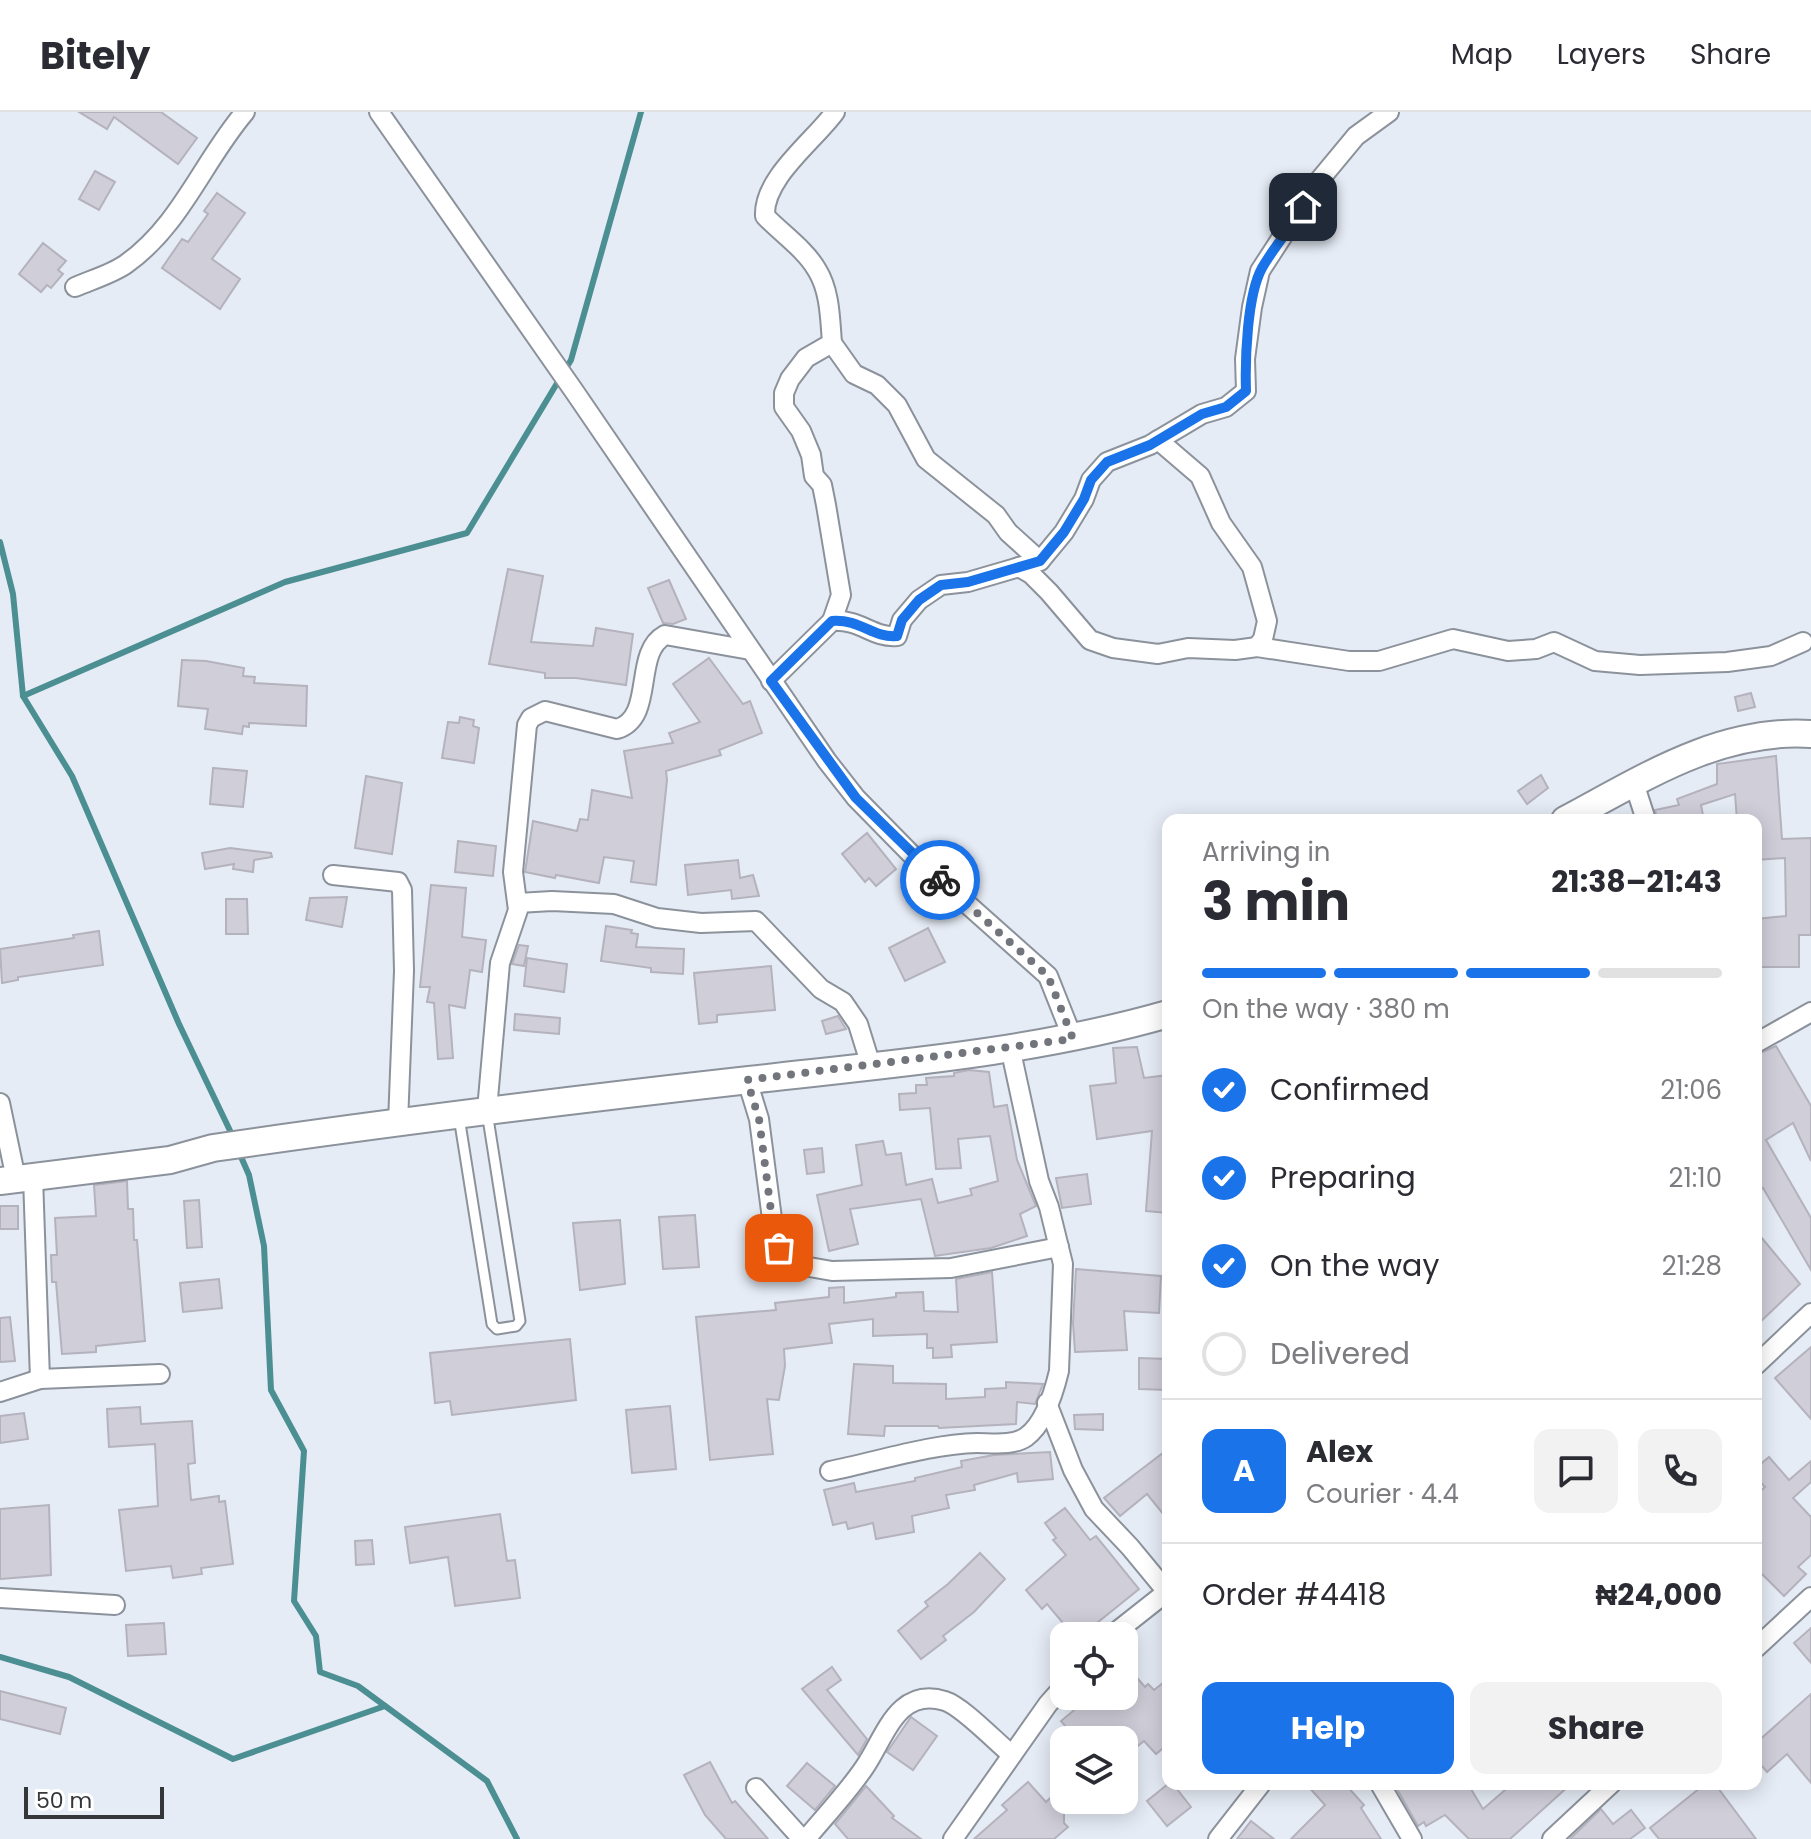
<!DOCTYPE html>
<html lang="en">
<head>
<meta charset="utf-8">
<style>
  :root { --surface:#fff; --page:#f2f2f3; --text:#2b2b33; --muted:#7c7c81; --line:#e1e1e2; --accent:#1a73e8 }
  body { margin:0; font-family:Poppins,sans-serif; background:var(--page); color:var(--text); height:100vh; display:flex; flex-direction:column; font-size:30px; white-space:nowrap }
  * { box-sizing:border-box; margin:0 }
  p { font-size:26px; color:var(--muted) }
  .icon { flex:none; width:44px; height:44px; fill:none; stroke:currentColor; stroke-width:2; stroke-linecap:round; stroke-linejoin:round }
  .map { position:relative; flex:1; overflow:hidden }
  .side { position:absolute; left:1162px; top:702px; width:600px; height:976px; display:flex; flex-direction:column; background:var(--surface); border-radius:16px; box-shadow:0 4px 20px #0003 }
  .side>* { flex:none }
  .tools { position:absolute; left:1050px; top:1510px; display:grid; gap:16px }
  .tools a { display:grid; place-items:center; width:88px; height:88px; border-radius:16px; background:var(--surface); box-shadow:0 4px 20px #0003; font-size:40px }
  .scale { position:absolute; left:24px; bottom:20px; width:140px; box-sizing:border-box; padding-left:8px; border:4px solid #34363a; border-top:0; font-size:22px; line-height:28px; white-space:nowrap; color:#34363a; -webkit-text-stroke:6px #fff; paint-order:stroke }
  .pin { position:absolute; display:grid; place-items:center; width:68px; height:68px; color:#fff; margin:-34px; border-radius:16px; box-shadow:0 4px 12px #0006 }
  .courier { position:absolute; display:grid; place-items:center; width:80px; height:80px; margin:-40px; border:6px solid #1a73e8; border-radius:50%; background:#fff; color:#222; box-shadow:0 2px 10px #0007 }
  .head em { font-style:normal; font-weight:700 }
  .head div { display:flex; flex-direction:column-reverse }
  .head { display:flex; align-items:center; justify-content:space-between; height:136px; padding:0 40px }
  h1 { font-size:52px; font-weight:700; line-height:60px }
  .bar { display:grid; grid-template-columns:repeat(4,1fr); gap:12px 8px; align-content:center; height:96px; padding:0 40px }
  .bar i { height:10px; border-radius:6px; background:var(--line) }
  .bar .current { background:var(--accent) }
  .bar p { grid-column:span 4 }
  .line { display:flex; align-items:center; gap:20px; padding:0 40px; border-top:2px solid var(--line) }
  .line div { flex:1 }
  .round { display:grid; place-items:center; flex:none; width:84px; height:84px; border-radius:16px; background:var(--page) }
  ol { padding:0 40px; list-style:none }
  li { display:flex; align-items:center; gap:24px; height:88px }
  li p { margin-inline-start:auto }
  li .icon { padding:8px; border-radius:50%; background:var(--accent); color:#fff; stroke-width:4 }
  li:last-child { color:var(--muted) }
  li i { width:44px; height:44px; border:4px solid var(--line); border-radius:50% }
  .action { display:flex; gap:16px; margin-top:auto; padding:16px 40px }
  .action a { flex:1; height:92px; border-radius:16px; background:var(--accent); color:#fff; font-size:32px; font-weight:700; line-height:92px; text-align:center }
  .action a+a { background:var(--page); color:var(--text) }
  header { display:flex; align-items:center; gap:48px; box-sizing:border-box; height:112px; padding:0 40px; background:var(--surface); border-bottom:2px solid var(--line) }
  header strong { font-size:38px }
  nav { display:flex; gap:44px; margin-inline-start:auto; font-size:28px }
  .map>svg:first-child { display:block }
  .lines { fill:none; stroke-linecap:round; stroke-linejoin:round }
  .stream { stroke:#4c8f92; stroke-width:6 }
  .building { fill:#d0ced9; stroke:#b4b2bc; stroke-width:2 }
  .lane-casing { stroke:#8c929b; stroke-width:13 }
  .street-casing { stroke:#8c929b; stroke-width:22 }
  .secondary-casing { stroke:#8c929b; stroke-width:30 }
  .lane { stroke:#fff; stroke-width:9 }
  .street { stroke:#fff; stroke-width:18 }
  .secondary { stroke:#fff; stroke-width:26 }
  .done { stroke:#72767c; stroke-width:8; stroke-dasharray:0 14.4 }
  .route { stroke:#1a73e8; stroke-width:10 }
</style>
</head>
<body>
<header>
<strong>Bitely</strong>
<nav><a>Map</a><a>Layers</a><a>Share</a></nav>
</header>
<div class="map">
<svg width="1811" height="1727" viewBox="0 0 1811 1727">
  <rect width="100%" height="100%" fill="#e6ecf6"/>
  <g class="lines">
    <g class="stream">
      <polyline points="0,430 13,482 23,584 72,664 179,912 234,1027"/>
      <polyline points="23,584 285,470 467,421 571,248 641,0"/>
      <polyline points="238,1038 249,1063 264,1134 271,1278 304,1339 294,1489 316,1524 320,1560 358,1574 487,1669 517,1727"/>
      <polyline points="0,1545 69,1565 233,1647 385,1594"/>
    </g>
  </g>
  <g class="building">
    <polygon points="79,0 161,0 197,26 178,52 114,5 107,17"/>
    <polygon points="95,59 115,70 99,98 79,87"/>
    <polygon points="217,81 245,101 212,147 240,167 220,197 162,156 182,127 188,130 208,102 204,99"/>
    <polygon points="43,131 66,149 58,158 63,162 51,176 47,173 41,180 19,162"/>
    <polygon points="508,457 543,464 531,530 593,534 596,516 633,522 626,573 576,566 545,566 545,561 489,552"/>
    <polygon points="669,468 686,507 673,512 663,511 648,476"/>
    <polygon points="709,546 743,592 750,589 762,621 719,638 721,643 666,659 667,668 656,773 631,770 634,749 604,745 599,771 556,763 555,766 525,760 533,709 577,719 580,707 588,708 592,678 632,686 624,639 673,631 669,621 700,610 673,572"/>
    <polygon points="182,548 206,549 244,556 243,564 255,565 254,571 307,574 306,614 249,611 249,615 243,614 242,622 205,617 208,597 178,594"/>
    <polygon points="1751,581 1755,595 1738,599 1735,585"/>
    <polygon points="460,605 474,608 473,614 479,616 474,651 442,646 448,610 459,611"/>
    <polygon points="1776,644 1782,727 1811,726 1811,823 1799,823 1799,855 1756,855 1756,807 1786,804 1785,746 1756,748 1756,708 1737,708 1735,682 1701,693 1704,708 1658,708 1655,698 1679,693 1677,687 1717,672 1717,652"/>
    <polygon points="213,656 247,659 243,695 210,692"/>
    <polygon points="1541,663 1548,676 1527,692 1518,679"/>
    <polygon points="366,664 402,671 392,742 355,736"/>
    <polygon points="867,721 896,757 876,774 869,766 865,770 842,742"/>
    <polygon points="458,729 496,734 493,764 455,760"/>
    <polygon points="230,736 271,741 272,745 254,748 253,760 233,757 234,752 205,757 202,741"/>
    <polygon points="738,748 740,766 753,763 759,784 732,787 731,778 688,783 685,753"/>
    <polygon points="431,773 466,776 462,825 486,828 482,860 470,858 465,896 449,893 453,946 438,947 434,891 427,890 430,875 420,875"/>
    <polygon points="347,785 342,815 306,808 310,786"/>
    <polygon points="226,787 247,787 248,822 226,822"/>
    <polygon points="606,814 632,818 631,821 638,822 636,835 684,837 683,862 651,860 651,856 601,849"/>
    <polygon points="928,816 945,850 905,869 889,836"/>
    <polygon points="99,819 103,853 18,865 18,868 2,871 0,837 74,826 73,823"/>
    <polygon points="519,833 528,834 524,854 512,852"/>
    <polygon points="527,846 567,852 564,880 524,874"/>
    <polygon points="771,854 775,898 717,903 717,910 699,912 694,861"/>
    <polygon points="515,902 560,906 559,922 514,918"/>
    <polygon points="838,904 846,917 826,922 822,909"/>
    <polygon points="1776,934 1811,994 1811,1049 1793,1011 1766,1028 1811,1106 1811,1158 1763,1076 1756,1081 1756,943"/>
    <polygon points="1137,935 1144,966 1168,963 1168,1004 1165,1004 1168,1029 1168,1101 1146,1099 1152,1019 1097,1027 1090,974 1116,971 1113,936"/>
    <polygon points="969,958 989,960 994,995 1007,993 1017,1048 1036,1094 1020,1102 1027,1124 991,1136 935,1144 921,1087 850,1097 858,1132 829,1139 817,1083 862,1073 856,1033 883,1029 886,1043 901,1041 906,1073 932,1067 938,1091 972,1083 970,1077 998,1069 990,1024 958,1027 961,1056 936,1057 930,996 900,998 899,982 916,981 916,973 927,973 926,966 954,964 954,961"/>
    <polygon points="822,1036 824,1060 807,1062 804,1038"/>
    <polygon points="1087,1062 1091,1092 1062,1096 1056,1066"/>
    <polygon points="127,1069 128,1097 133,1097 134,1128 137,1128 145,1229 96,1234 96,1240 62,1242 56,1170 52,1170 51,1143 57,1143 55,1106 96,1104 94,1073"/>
    <polygon points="199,1088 202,1135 187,1136 184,1089"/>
    <rect x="0" y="1094" width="18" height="23"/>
    <polygon points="695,1103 699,1155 663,1157 659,1105"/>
    <polygon points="620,1108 625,1172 580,1178 573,1111"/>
    <polygon points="1756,1119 1800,1172 1756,1214"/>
    <polygon points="1076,1157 1161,1164 1159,1201 1124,1199 1127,1238 1075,1240 1073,1211"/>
    <polygon points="992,1160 997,1230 951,1233 952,1245 933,1246 933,1236 927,1236 927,1222 873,1224 873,1207 829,1212 832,1231 784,1237 785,1254 779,1288 767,1287 773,1342 710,1348 696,1205 776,1198 775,1191 829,1185 829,1176 844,1175 844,1191 896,1185 896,1181 923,1180 924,1199 958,1200 956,1167"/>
    <polygon points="219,1167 222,1196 183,1200 180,1171"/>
    <polygon points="10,1205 15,1249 0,1250 0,1206"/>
    <polygon points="570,1227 576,1288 452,1303 450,1289 435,1291 430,1241"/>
    <polygon points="1811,1235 1811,1307 1775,1266"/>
    <polygon points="1139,1246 1168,1247 1168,1278 1139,1277"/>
    <polygon points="854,1252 893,1254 893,1271 946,1272 946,1287 985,1285 985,1277 1006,1276 1006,1270 1043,1272 1035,1292 1017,1290 1016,1312 939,1316 938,1314 885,1314 884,1324 848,1322"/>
    <polygon points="670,1294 676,1357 632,1361 626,1298"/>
    <polygon points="140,1295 141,1312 192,1309 195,1351 188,1352 191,1388 219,1384 219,1390 225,1389 233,1452 201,1456 202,1462 173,1466 171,1454 126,1459 119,1398 158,1394 155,1332 109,1335 107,1297"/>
    <polygon points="24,1301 28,1327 0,1331 0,1304"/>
    <polygon points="1103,1302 1103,1318 1075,1317 1074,1303"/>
    <polygon points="1168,1337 1168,1408 1147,1382 1120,1404 1104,1386"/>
    <polygon points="1050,1340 1053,1367 1018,1370 1017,1361 974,1373 975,1378 946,1383 949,1396 912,1404 914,1420 876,1427 873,1411 848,1417 846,1410 833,1413 824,1378 854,1371 856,1380 915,1369 915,1366 962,1355 961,1349 994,1343"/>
    <polygon points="1769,1345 1789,1368 1811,1349 1811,1370 1793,1386 1811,1405 1811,1443 1798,1455 1806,1462 1784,1484 1756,1456 1756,1383 1765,1375 1756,1365 1756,1356"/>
    <polygon points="49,1393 51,1463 0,1467 0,1397"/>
    <polygon points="1065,1396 1090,1428 1096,1424 1139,1477 1097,1511 1101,1516 1092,1524 1074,1524 1047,1492 1042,1497 1026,1478 1066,1443 1053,1428 1056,1426 1045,1411"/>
    <polygon points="500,1402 507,1449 515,1448 520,1486 455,1494 448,1445 410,1451 405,1415"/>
    <polygon points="372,1428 374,1452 356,1453 355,1429"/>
    <polygon points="980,1441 1005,1467 974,1500 943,1524 946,1528 921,1547 898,1519 928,1494 925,1490 948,1472"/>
    <polygon points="164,1511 166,1542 128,1544 126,1513"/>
    <polygon points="1811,1516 1811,1551 1794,1531"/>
    <polygon points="1124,1551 1145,1575 1148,1572 1154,1578 1168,1567 1168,1632 1156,1642 1144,1629 1124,1645 1124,1628 1077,1628 1061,1609 1091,1584 1124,1584"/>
    <polygon points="832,1555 841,1568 827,1578 867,1627 858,1643 802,1577"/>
    <polygon points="0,1579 66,1596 60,1622 0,1607"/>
    <polygon points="1811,1582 1811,1671 1787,1642 1767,1660 1756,1647 1756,1631"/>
    <polygon points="911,1605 937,1624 913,1658 887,1640"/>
    <polygon points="710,1650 732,1691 735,1689 768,1727 726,1727 705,1703 684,1663"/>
    <polygon points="807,1651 835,1674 815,1698 787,1674"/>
    <polygon points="1028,1670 1046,1690 1064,1673 1064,1711 1068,1715 1054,1727 974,1727 1007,1698 1002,1693"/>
    <polygon points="1168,1672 1173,1672 1191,1695 1167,1714 1147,1689"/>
    <polygon points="1306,1672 1345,1672 1364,1693 1361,1696 1381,1727 1291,1727 1325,1693"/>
    <polygon points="1403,1672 1468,1672 1483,1697 1512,1672 1571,1672 1510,1727 1469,1727 1445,1703 1426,1714 1424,1710 1418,1714 1397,1677"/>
    <polygon points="1705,1672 1715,1672 1756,1727 1659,1727 1650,1716"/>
    <polygon points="866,1674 894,1704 892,1706 921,1727 848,1727 835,1712"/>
    <polygon points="1601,1697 1613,1712 1631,1698 1645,1716 1630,1727 1570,1727"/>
    <polygon points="1251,1709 1274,1727 1237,1727"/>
  </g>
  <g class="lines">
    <g class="lane-casing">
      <polyline id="lane" points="459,1005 492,1212 497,1217 516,1214 520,1209 487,1000"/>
    </g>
    <g class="street-casing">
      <g id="street">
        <polyline points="379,0 574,279 827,649 856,686 912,743 1048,864 1073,927"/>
        <path d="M75,175C91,168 112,162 126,152C181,113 203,49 245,0"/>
        <polyline points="832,231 854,262 877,273 897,293 926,347 996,403 1008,420 1040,449"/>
        <polyline points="1158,328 1200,364 1221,411 1252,455 1267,509 1263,527 1257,535"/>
        <polyline points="1019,455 1031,462 1049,480 1090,528 1113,536 1158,542 1188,536 1235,538 1257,535 1349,549 1379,549 1453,527 1508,539 1536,537 1554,530 1595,549 1640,553 1727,550 1771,544 1803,530"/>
        <path d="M832,509L841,483L826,393L822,373L814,364L811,343L801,319L784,295V281L790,267L806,246L832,231C830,206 830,179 817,158C805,137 781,121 765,104C763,66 814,29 835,0"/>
        <path d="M771,569L832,509C861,507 872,526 897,524L902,508L919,488L941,473L968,470L1040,449L1064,420L1084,387L1091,368L1107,350L1150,333L1202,302L1226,295L1246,279L1245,247L1252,195L1260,159L1317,71L1356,24L1389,0"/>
        <polyline points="1634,671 1646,708"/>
        <polyline points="333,763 398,770 402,778 404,859 398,1011"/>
        <polyline points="518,791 552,789 614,792 657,806 701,811 756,809 821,877 843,890 858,912 871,954"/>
        <polyline points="1756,931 1811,900"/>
        <polyline points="747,968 759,1007 774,1122 779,1136 798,1153 832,1159 951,1156 1059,1135"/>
        <polyline points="0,991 16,1067"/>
        <path d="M487,998L500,851L518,798L513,760L527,613L531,606L545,599L617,617C656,605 632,541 665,523L750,538"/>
        <polyline points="33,1065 40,1267"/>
        <polyline points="1756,1253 1811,1201"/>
        <polyline points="0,1280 40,1267 160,1262"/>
        <polyline points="1047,1291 1073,1358 1094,1397 1130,1435 1168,1481"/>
        <path d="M830,1359C876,1350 930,1332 977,1331C992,1331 1013,1334 1026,1325C1044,1312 1054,1280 1059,1259L1063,1152L1049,1095L1039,1069L1010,935"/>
        <polyline points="0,1486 115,1493"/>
        <polyline points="1111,1524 1168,1479"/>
        <polyline points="1756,1536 1811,1485"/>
        <polyline points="1380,1672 1412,1727"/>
        <polyline points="756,1676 802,1727"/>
        <path d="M806,1727C825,1704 847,1681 864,1656C885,1626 897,1574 945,1589C962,1594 997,1631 1012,1643"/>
        <polyline points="953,1727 1048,1592 1064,1574"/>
        <polyline points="1218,1727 1261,1672"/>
        <polyline points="1552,1727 1611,1672"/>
      </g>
    </g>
    <g class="secondary-casing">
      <g id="secondary">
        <path d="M1565,708C1642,667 1720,616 1811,622"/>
        <path d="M0,1069L170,1048L213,1036C391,1010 570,988 749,968C889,952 1032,941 1168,902"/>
      </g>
    </g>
    <use href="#lane" class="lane"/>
    <use href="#street" class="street"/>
    <use href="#secondary" class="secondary"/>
  </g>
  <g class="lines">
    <polyline class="done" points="779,1136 774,1122 759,1007 747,968 1073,927 1048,864 940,768"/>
    <path class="route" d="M940,768L856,686L771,569L832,509C861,507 872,526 897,524L902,508L919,488L941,473L968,470L1040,449L1064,420L1084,387L1091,368L1107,350L1150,333L1202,302L1226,295L1246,279C1245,248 1247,183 1262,156C1274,135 1291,116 1303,95"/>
  </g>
</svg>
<div class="tools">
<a><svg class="icon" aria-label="locate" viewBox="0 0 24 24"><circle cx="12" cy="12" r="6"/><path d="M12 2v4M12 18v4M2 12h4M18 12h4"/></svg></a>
<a><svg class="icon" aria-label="layers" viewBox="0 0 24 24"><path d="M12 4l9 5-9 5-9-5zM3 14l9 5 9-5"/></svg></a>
</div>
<div class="scale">50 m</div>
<div class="pin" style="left:779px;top:1136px;background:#ea580c"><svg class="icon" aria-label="bag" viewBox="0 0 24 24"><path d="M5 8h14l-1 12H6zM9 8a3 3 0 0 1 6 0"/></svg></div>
<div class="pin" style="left:1303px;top:95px;background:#1f2937"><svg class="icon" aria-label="home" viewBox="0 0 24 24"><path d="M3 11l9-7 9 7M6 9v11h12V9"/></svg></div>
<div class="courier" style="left:940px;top:768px"><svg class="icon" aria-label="bike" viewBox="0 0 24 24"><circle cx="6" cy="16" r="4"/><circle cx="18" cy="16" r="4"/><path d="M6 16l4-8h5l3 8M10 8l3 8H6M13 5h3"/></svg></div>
<section class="side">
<div class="head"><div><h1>3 min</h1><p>Arriving in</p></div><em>21:38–21:43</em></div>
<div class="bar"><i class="current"></i><i class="current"></i><i class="current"></i><i></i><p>On the way · 380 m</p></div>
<ol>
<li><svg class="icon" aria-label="check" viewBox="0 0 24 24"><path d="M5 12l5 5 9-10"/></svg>Confirmed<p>21:06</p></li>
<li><svg class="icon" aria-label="check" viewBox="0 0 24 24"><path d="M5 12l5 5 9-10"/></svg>Preparing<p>21:10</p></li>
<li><svg class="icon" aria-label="check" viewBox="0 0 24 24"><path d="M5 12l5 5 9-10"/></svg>On the way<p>21:28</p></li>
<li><i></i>Delivered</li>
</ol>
<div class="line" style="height:144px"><b class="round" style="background:var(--accent);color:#fff">A</b><div><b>Alex</b><p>Courier · 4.4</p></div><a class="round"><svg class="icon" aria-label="chat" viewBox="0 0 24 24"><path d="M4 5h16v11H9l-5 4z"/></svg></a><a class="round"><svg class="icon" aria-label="phone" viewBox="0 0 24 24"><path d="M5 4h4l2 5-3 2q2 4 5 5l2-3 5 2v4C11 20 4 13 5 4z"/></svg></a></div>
<div class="line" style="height:104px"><div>Order #4418</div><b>₦24,000</b></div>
<div class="action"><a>Help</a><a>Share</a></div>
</section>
</div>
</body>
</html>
